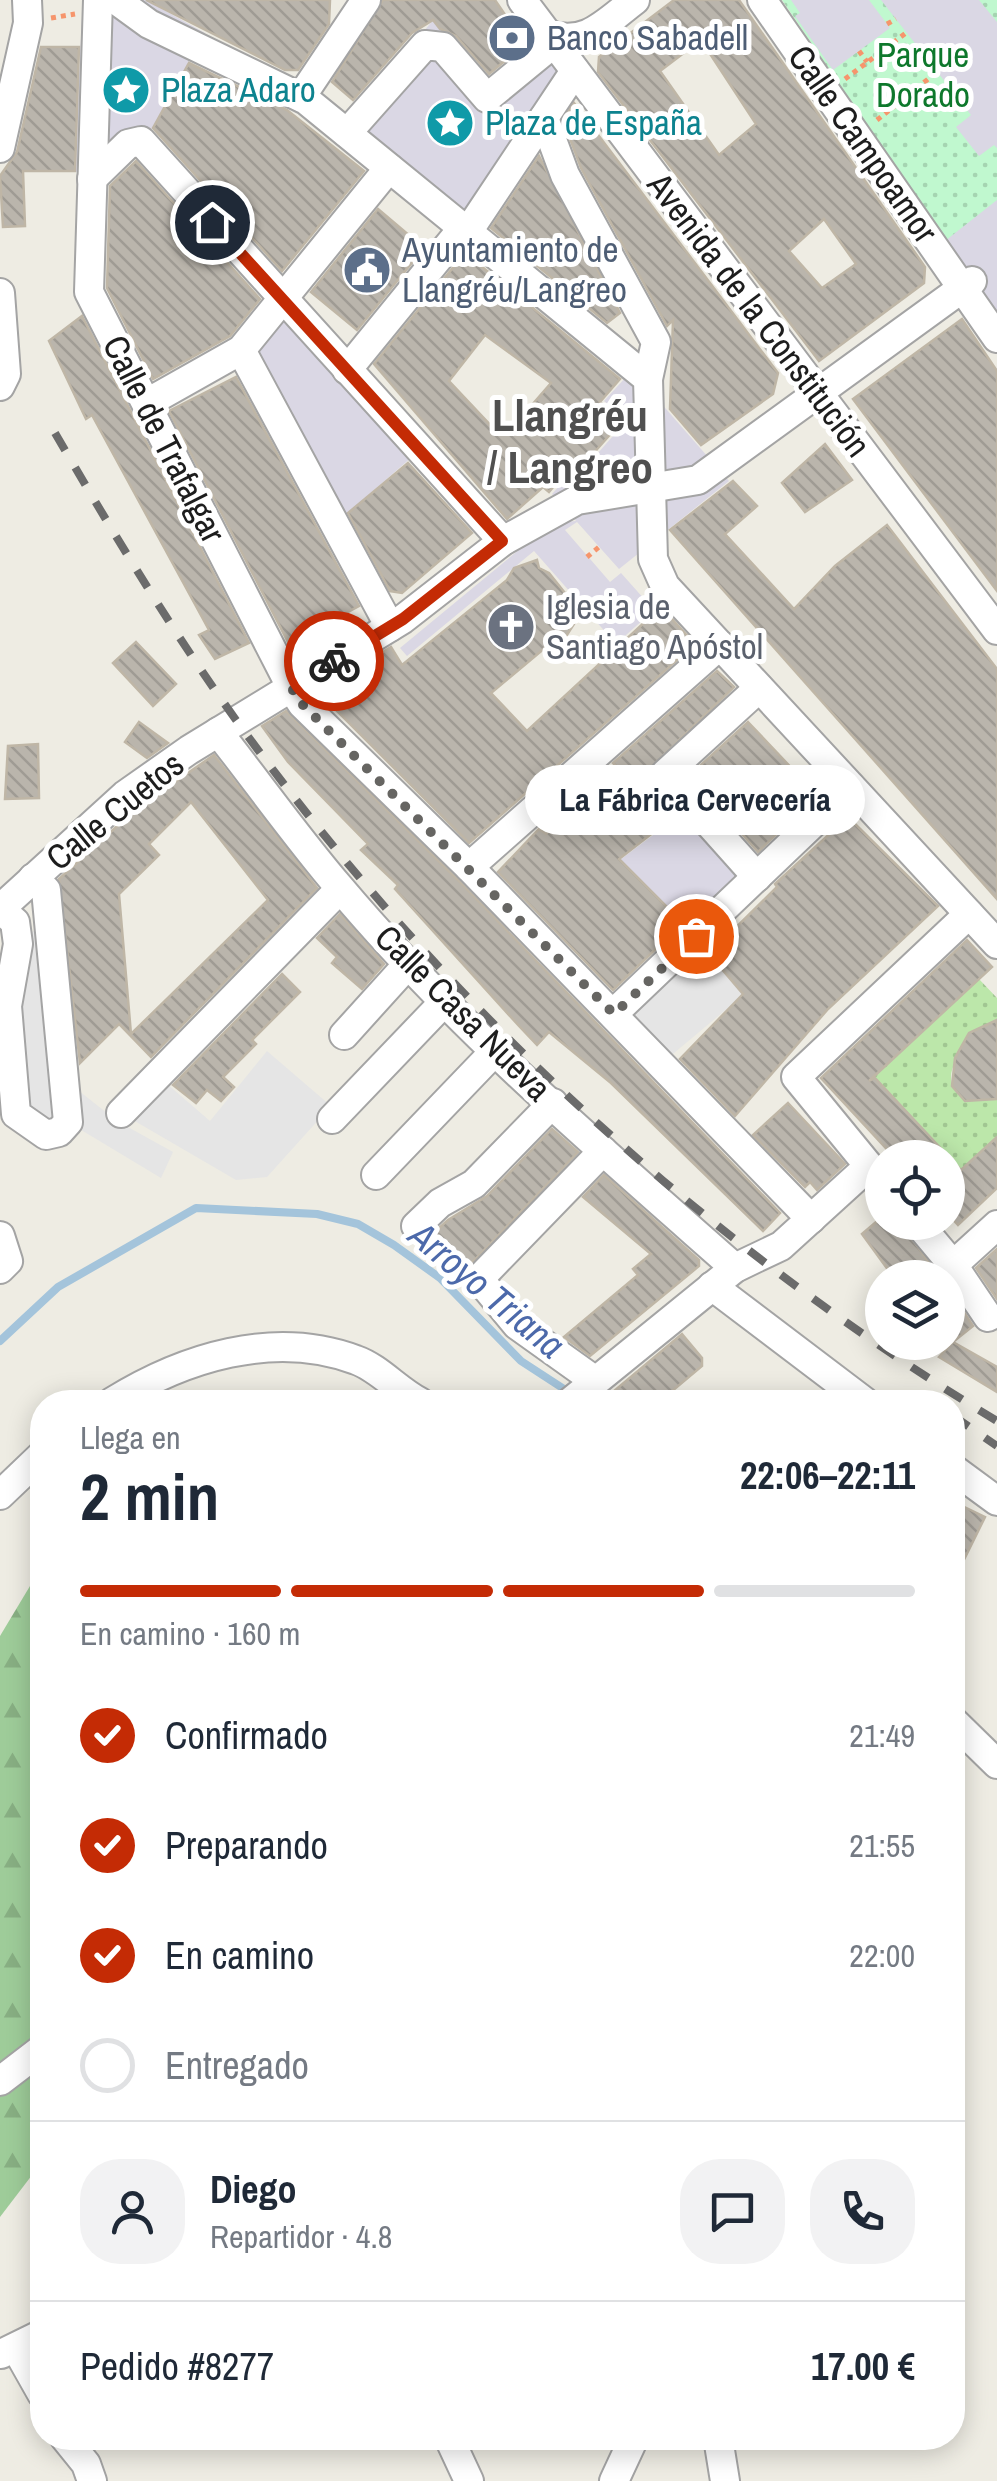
<!DOCTYPE html>
<html lang="es">
<head>
<meta charset="utf-8">
<style>
  :root { --surface:#fff; --page:#f2f2f3; --text:#1f2937; --muted:#747a83; --line:#e0e1e3; --accent:#c42b05 }
  body { margin:0; font-family:"Archivo Narrow",sans-serif; background:var(--page); color:var(--text); height:100vh; display:flex; flex-direction:column; font-size:38px; white-space:nowrap }
  * { box-sizing:border-box; margin:0 }
  p { font-size:32px; color:var(--muted) }
  .icon { flex:none; width:55px; height:55px; fill:none; stroke:currentColor; stroke-width:2; stroke-linecap:round; stroke-linejoin:round }
  .map { position:relative; flex:1; overflow:hidden }
  .panel { position:absolute; left:30px; top:1390px; width:935px; height:1060px; display:flex; flex-direction:column; background:var(--surface); border-radius:40px; box-shadow:0 5px 25px #0003 }
  .panel>* { flex:none }
  .buttons { position:absolute; left:865px; top:1140px; display:grid; gap:20px }
  .buttons a { display:grid; place-items:center; width:100px; height:100px; border-radius:50%; background:var(--surface); box-shadow:0 5px 25px #0003; font-size:50px }
  .pin { position:absolute; display:grid; place-items:center; width:85px; height:85px; color:#fff; margin:-42px; border:5px solid #fff; border-radius:50%; box-shadow:0 2px 10px #0007 }
  .courier { position:absolute; display:grid; place-items:center; width:100px; height:100px; margin:-50px; border:8px solid #c42b05; border-radius:50%; background:#fff; color:#222; box-shadow:0 2px 12px #0007 }
  .bubble { position:absolute; height:70px; border-radius:35px; background:var(--surface); box-shadow:0 5px 25px #0003; font-size:32px; font-weight:800; line-height:70px; text-align:center }
  .summary em { font-style:normal; font-weight:800 }
  .summary div { display:flex; flex-direction:column-reverse }
  .summary { display:flex; align-items:center; justify-content:space-between; height:170px; padding:0 50px }
  h1 { font-size:65px; font-weight:800; line-height:75px }
  .bar { display:grid; grid-template-columns:repeat(4,1fr); gap:15px 10px; align-content:center; height:120px; padding:0 50px }
  .bar i { height:12px; border-radius:8px; background:var(--line) }
  .bar .active { background:var(--accent) }
  .bar p { grid-column:span 4 }
  .line { display:flex; align-items:center; gap:25px; padding:0 50px; border-top:2px solid var(--line) }
  .line div { flex:1 }
  .round { display:grid; place-items:center; flex:none; width:105px; height:105px; border-radius:40px; background:var(--page) }
  ol { padding:0 50px; list-style:none }
  li { display:flex; align-items:center; gap:30px; height:110px }
  li p { margin-inline-start:auto }
  li .icon { padding:10px; border-radius:50%; background:var(--accent); color:#fff; stroke-width:4 }
  li:last-child { color:var(--muted) }
  li i { width:55px; height:55px; border:5px solid var(--line); border-radius:50% }
  .map>svg:first-child { display:block }
  .grass { fill:url(#grass-dots) }
  .forest { fill:url(#forest-firs) }
  .park { fill:url(#park-dots) }
  .parking { fill:#e5e5e5 }
  .plaza { fill:#dad7e4 }
  .lines { fill:none; stroke-linecap:round; stroke-linejoin:round }
  .stream { stroke:#a4c4db; stroke-width:8 }
  .building { fill:url(#building-back-hatch); stroke:#bfb6a6; stroke-width:2.5; fill-rule:evenodd }
  .minor-casing { stroke:#a4a4a4; stroke-width:32 }
  .path { stroke:#f6956c; stroke-width:5; stroke-dasharray:5 5; stroke-linecap:butt }
  .minor { stroke:#fff; stroke-width:28 }
  .rail { stroke:#6b6b6b; stroke-width:8; stroke-dasharray:20 20; stroke-linecap:butt }
  .done { stroke:#666562; stroke-width:10; stroke-dasharray:0 18 }
  .route { stroke:#c42b05; stroke-width:12 }
  .labels { text-anchor:middle; stroke-width:10; stroke-linejoin:round; paint-order:stroke }
  .service-label { font-size:35px; fill:#4e5e75; stroke:#fff; text-anchor:start }
  .park-label { font-size:35px; fill:#0e782c; stroke:#fff }
  .culture-label { font-size:35px; fill:#0d838f; stroke:#fff; text-anchor:start }
  .street-label { font-size:35px; fill:#1d1d1d; stroke:#fff }
  .worship-label { font-size:35px; fill:#5b616d; stroke:#fff; text-anchor:start }
  .water-label { font-size:38px; font-style:italic; fill:#4c69aa; stroke:#fff }
  .district-label { font-size:45px; font-weight:bold; fill:#505050; stroke:#fff }
</style>
</head>
<body>
<div class="map">
<svg width="997" height="2481" viewBox="0 0 997 2481">
  <defs>
    <pattern id="grass-dots" width="8" height="8" patternUnits="userSpaceOnUse" patternTransform="scale(2.5)"><rect width="8" height="8" fill="#bce7aa"/><path d="M2 2h.1M6 6h.1" fill="none" stroke="#a1c692" stroke-width="1.8" stroke-linecap="round"/></pattern>
    <pattern id="forest-firs" width="22" height="20" patternUnits="userSpaceOnUse" patternTransform="scale(2.5)"><rect width="22" height="20" fill="#9ecc99"/><path d="M5 1l3.5 6h-7zM16 11l3.5 6h-7z" fill="#88af83"/></pattern>
    <pattern id="park-dots" width="8" height="8" patternUnits="userSpaceOnUse" patternTransform="scale(2.5)"><rect width="8" height="8" fill="#c0f8cf"/><path d="M2 2h.1M6 6h.1" fill="none" stroke="#a5d4b1" stroke-width="1.8" stroke-linecap="round"/></pattern>
    <pattern id="building-back-hatch" width="6" height="6" patternUnits="userSpaceOnUse" patternTransform="scale(2.5)"><rect width="6" height="6" fill="#bab5ac"/><path d="M-1 5l2 2M0 0l6 6M5-1l2 2" fill="none" stroke="#9f9b94"/></pattern>
  </defs>
  <rect width="100%" height="100%" fill="#eeece3"/>
  <path class="grass" d="M979,979L997,998V1020C974,1041 928,1071 965,1101L997,1098V1137L961,1170L874,1077Z"/>
  <polygon class="forest" points="42,1566 42,2162 0,2217 0,1636"/>
  <polygon class="park" points="782,0 997,0 997,316"/>
  <g class="parking">
    <polygon points="49,918 66,1103 79,1091 117,1121 173,1152 161,1178 68,1122 59,1132 16,1114 18,944"/>
    <polygon points="696,935 747,992 662,1063 614,1013"/>
    <polygon points="267,1051 331,1106 267,1177 236,1180 133,1120 166,1083 210,1121"/>
  </g>
  <g class="plaza">
    <polygon points="83,0 146,0 205,33 154,126 104,180 74,171"/>
    <polygon points="791,0 869,0 890,28 833,70 795,16 800,13"/>
    <polygon points="881,0 979,0 997,22 997,148 994,145 979,156 956,127 971,115"/>
    <polygon points="433,20 477,77 490,77 547,34 577,74 473,238 344,130"/>
    <polygon points="997,200 997,317 945,241"/>
    <polygon points="283,302 420,450 335,524 241,350"/>
    <polygon points="626,377 659,401 729,481 619,569 577,522 565,530 610,582 621,573 654,610 616,644 534,551 407,656 400,648 538,534 562,522 576,521 552,494 570,474 576,478 627,420 604,401"/>
    <polygon points="693,805 757,877 696,935 620,860"/>
  </g>
  <g class="lines">
    <polyline class="stream" points="0,1341 58,1287 196,1208 317,1214 358,1224 394,1245 440,1278 521,1361 564,1389"/>
  </g>
  <g class="building">
    <polygon points="146,0 330,0 329,24 298,70 285,70"/>
    <polygon points="383,0 495,0 525,44 489,74 456,36 440,29 433,20 412,33 353,100 332,82"/>
    <path d="M674,0H739L925,267L924,283L819,361L598,72L599,57ZM701,40L756,124L719,155L660,71ZM824,219L856,264L822,288L789,251Z"/>
    <polygon points="41,47 79,47 75,171 23,171 25,226 3,227 0,176 17,152"/>
    <polygon points="189,63 287,110 364,171 282,271 153,128"/>
    <polygon points="574,103 778,373 773,394 701,445 670,409 673,320 667,326 581,168 563,120"/>
    <polygon points="539,156 620,313 607,323 491,228"/>
    <polygon points="136,161 260,299 230,336 153,379 107,288 110,186"/>
    <polygon points="378,209 424,248 357,330 311,292"/>
    <path d="M465,253L620,379L600,402L623,420L575,474L569,468L549,492L543,487L507,519L374,364ZM485,335L551,383L510,430L506,426L498,433L449,381Z"/>
    <polygon points="82,316 249,643 215,659 199,635 209,630 92,415 86,419 49,341"/>
    <polygon points="962,319 997,371 997,591 853,399"/>
    <polygon points="236,377 359,606 289,644 169,411"/>
    <polygon points="825,444 852,480 805,512 782,483"/>
    <polygon points="408,463 472,533 402,593 390,591 348,513"/>
    <polygon points="733,481 757,506 725,534 794,609 835,566 887,525 997,669 997,899 670,530"/>
    <polygon points="537,560 539,568 549,573 581,613 565,638 552,642 491,693 527,731 661,607 692,641 692,647 469,843 318,692 391,647 402,665 507,580 514,568"/>
    <polygon points="136,642 176,684 153,706 113,663"/>
    <polygon points="717,671 734,687 648,770 651,785 677,814 619,859 683,923 613,990 498,872 539,829 546,834 618,768 613,763"/>
    <polygon points="286,711 457,879 780,1213 763,1231 611,1083 549,1032 537,1045 519,1026 395,889 398,885 361,850 368,844 288,762 262,726"/>
    <polygon points="139,722 168,743 147,758 125,742"/>
    <polygon points="748,722 817,795 758,852 690,775"/>
    <polygon points="38,744 39,798 5,799 8,746"/>
    <path d="M214,755L317,888L151,1057L119,1024L80,1063L59,879L136,809ZM191,802L268,900L131,1034L119,894L159,855L149,844Z"/>
    <polygon points="848,817 938,906 828,1009 735,1116 680,1059 743,994 709,954 777,887 775,884"/>
    <polygon points="340,914 384,964 362,989 332,963 337,957 317,938"/>
    <polygon points="967,940 992,967 869,1081 875,1078 961,1170 997,1137 997,1188 958,1225 948,1214 948,1158 895,1158 821,1078"/>
    <polygon points="282,974 300,992 252,1040 256,1044 223,1077 234,1087 221,1101 207,1090 196,1103 173,1085"/>
    <polygon points="997,1020 997,1099 965,1101 952,1086 955,1058 969,1033"/>
    <polygon points="788,1103 845,1164 817,1190 810,1182 805,1187 753,1135"/>
    <polygon points="552,1129 578,1152 464,1271 429,1237 448,1220 487,1196"/>
    <polygon points="604,1175 699,1260 699,1266 590,1356 564,1337 638,1275 633,1269 651,1254 583,1197"/>
    <polygon points="876,1222 900,1222 940,1278 894,1278 862,1234"/>
    <polygon points="997,1249 997,1299 976,1268"/>
    <polygon points="948,1288 973,1326 948,1346"/>
    <polygon points="682,1334 702,1358 702,1366 659,1402 601,1402"/>
    <polygon points="953,1342 997,1367 997,1392 939,1357"/>
    <polygon points="952,1501 985,1517 952,1584"/>
  </g>
  <g class="lines">
    <g class="minor-casing">
      <g id="minor">
        <polyline points="98,0 89,292 291,687 302,704 469,867 811,1219"/>
        <polyline points="116,0 149,24 306,100 648,379 653,559 665,586 997,944"/>
        <polyline points="522,0 997,630"/>
        <polyline points="762,0 997,338"/>
        <path d="M547,34C585,48 606,22 635,0"/>
        <polyline points="301,97 366,0"/>
        <polyline points="544,118 565,175 656,342 648,379"/>
        <polyline points="347,133 425,45 443,47 487,98 554,43"/>
        <polyline points="0,148 28,23 27,0"/>
        <polyline points="92,179 128,144 141,141 503,541"/>
        <polyline points="467,233 575,71"/>
        <polyline points="0,293 6,374 0,386"/>
        <polyline points="241,350 390,627"/>
        <polyline points="347,370 462,229"/>
        <polyline points="147,403 241,350 389,168"/>
        <path d="M218,732C259,784 297,838 340,888C457,1027 599,1148 735,1268"/>
        <polyline points="469,867 720,645"/>
        <polyline points="757,877 665,774 759,688"/>
        <polyline points="0,909 125,795 189,750 403,619 503,541 577,500 698,480 972,281"/>
        <polyline points="0,909 15,922 18,944 7,1006 16,1114 46,1135 59,1132 68,1122 46,890 33,878"/>
        <polyline points="614,1013 851,787"/>
        <polyline points="344,1035 410,962"/>
        <polyline points="121,1113 340,889"/>
        <polyline points="332,1119 446,1000"/>
        <polyline points="376,1175 496,1050"/>
        <polyline points="882,1182 796,1077 969,914"/>
        <polyline points="917,1222 953,1265 988,1317"/>
        <polyline points="416,1226 440,1203 474,1184 553,1103"/>
        <polyline points="0,1236 8,1261 0,1269"/>
        <polyline points="953,1265 997,1225"/>
        <polyline points="712,1286 865,1402"/>
        <polyline points="594,1380 517,1325 479,1279 603,1151"/>
        <path d="M112,1402C183,1358 273,1329 356,1360C379,1368 398,1391 420,1402"/>
        <polyline points="570,1402 735,1268 781,1246 869,1166"/>
        <polyline points="952,1468 997,1501"/>
        <polyline points="0,1495 42,1455"/>
        <polyline points="952,1720 997,1764"/>
        <polyline points="0,2081 42,2049"/>
        <polyline points="16,2348 42,2394"/>
        <polyline points="1,2354 42,2334"/>
        <polyline points="65,2438 86,2464 92,2481"/>
        <polyline points="449,2438 469,2481"/>
        <polyline points="718,2438 725,2481"/>
        <polyline points="614,2481 634,2438"/>
      </g>
    </g>
    <g class="path">
      <polyline points="51,18 75,14"/>
      <polyline points="887,24 896,19"/>
      <polyline points="859,51 867,62"/>
      <polyline points="845,79 906,33"/>
      <polyline points="877,120 937,72"/>
      <polyline points="587,557 599,547"/>
    </g>
    <use href="#minor" class="minor"/>
    <g class="rail">
      <path d="M55,433C112,531 170,628 236,720C440,1002 700,1241 997,1421"/>
      <polyline points="952,1415 997,1446"/>
    </g>
  </g>
  <g class="lines">
    <polyline class="done" points="334,661 291,687 302,704 614,1014 696,936"/>
    <polyline class="route" points="212,222 502,541 403,619 334,661"/>
  </g>
  <defs>
    <g id="bank-disc" transform="scale(2.5)"><circle r="9.5" fill="#5c6f8a" stroke="#fff"/><path d="M-6-4H6V4H-6ZM0-2.3a2.3 2.3 0 1 0 0 4.6a2.3 2.3 0 1 0 0-4.6Z" fill="#fff"/></g>
    <g id="sight-disc" transform="scale(2.5)"><circle r="9.5" fill="#0f9aa8" stroke="#fff"/><path d="M0-6L1.8-2.2L6-1.7L2.9 1.2L3.7 5.4L0 3.3L-3.7 5.4L-2.9 1.2L-6-1.7L-1.8-2.2Z" fill="#fff"/></g>
    <g id="civic-disc" transform="scale(2.5)"><circle r="9.5" fill="#5c6f8a" stroke="#fff"/><path d="M-.6-6.5H3V-4.5H.6V-3L4-1V1h2V6H-6V1h2V-1L-.6-3ZM-1.2 2.5V6h2.4V2.5Z" fill="#fff"/></g>
    <g id="church-disc" transform="scale(2.5)"><circle r="9.5" fill="#6b7280" stroke="#fff"/><path d="M-1.2-6h2.4v3.5h3.3v2.4h-3.3V6h-2.4V-.1h-3.3v-2.4h3.3Z" fill="#fff"/></g>
  </defs>
  <g fill-rule="evenodd">
    <use href="#bank-disc" x="512" y="38"/>
    <use href="#sight-disc" x="126" y="90"/>
    <use href="#sight-disc" x="450" y="123"/>
    <use href="#civic-disc" x="367" y="270"/>
    <use href="#church-disc" x="511" y="627"/>
  </g>
  <g class="labels">
    <g class="service-label">
      <text x="547" y="50">Banco Sabadell</text>
      <text x="402" y="262">Ayuntamiento de<tspan x="402" dy="40">Llangréu/Langreo</tspan></text>
    </g>
    <g class="park-label">
      <text x="923" y="67">Parque<tspan x="923" dy="40">Dorado</tspan></text>
    </g>
    <g class="culture-label">
      <text x="161" y="102">Plaza Adaro</text>
      <text x="485" y="135">Plaza de España</text>
    </g>
    <g class="street-label">
      <text transform="translate(863 144) rotate(55)" y="12">Calle Campoamor</text>
      <text transform="translate(759 315) rotate(53)" y="12">Avenida de la Constitución</text>
      <text transform="translate(164 439) rotate(63)" y="12">Calle de Trafalgar</text>
      <text transform="translate(115 811) rotate(-39)" y="12">Calle Cuetos</text>
      <text transform="translate(463 1013) rotate(45)" y="12">Calle Casa Nueva</text>
    </g>
    <g class="worship-label">
      <text x="546" y="619">Iglesia de<tspan x="546" dy="40">Santiago Apóstol</tspan></text>
    </g>
    <g class="water-label">
      <text transform="translate(487 1290) rotate(40)" y="13">Arroyo Triana</text>
    </g>
    <g class="district-label">
      <text x="570" y="431">Llangréu<tspan x="570" dy="52">/ Langreo</tspan></text>
    </g>
  </g>
</svg>
<div class="buttons">
<a><svg class="icon" aria-label="locate" viewBox="0 0 24 24"><circle cx="12" cy="12" r="6"/><path d="M12 2v4M12 18v4M2 12h4M18 12h4"/></svg></a>
<a><svg class="icon" aria-label="layers" viewBox="0 0 24 24"><path d="M12 4l9 5-9 5-9-5zM3 14l9 5 9-5"/></svg></a>
</div>
<div class="pin" style="left:696px;top:936px;background:#ea580c"><svg class="icon" aria-label="bag" viewBox="0 0 24 24"><path d="M5 8h14l-1 12H6zM9 8a3 3 0 0 1 6 0"/></svg></div>
<div class="pin" style="left:212px;top:222px;background:#1f2937"><svg class="icon" aria-label="home" viewBox="0 0 24 24"><path d="M3 11l9-7 9 7M6 9v11h12V9"/></svg></div>
<div class="courier" style="left:334px;top:661px"><svg class="icon" aria-label="bike" viewBox="0 0 24 24"><circle cx="6" cy="16" r="4"/><circle cx="18" cy="16" r="4"/><path d="M6 16l4-8h5l3 8M10 8l3 8H6M13 5h3"/></svg></div>
<div class="bubble" style="left:525px;top:765px;width:340px">La Fábrica Cervecería</div>
<section class="panel">
<div class="summary"><div><h1>2 min</h1><p>Llega en</p></div><em>22:06–22:11</em></div>
<div class="bar"><i class="active"></i><i class="active"></i><i class="active"></i><i></i><p>En camino · 160 m</p></div>
<ol>
<li><svg class="icon" aria-label="check" viewBox="0 0 24 24"><path d="M5 12l5 5 9-10"/></svg>Confirmado<p>21:49</p></li>
<li><svg class="icon" aria-label="check" viewBox="0 0 24 24"><path d="M5 12l5 5 9-10"/></svg>Preparando<p>21:55</p></li>
<li><svg class="icon" aria-label="check" viewBox="0 0 24 24"><path d="M5 12l5 5 9-10"/></svg>En camino<p>22:00</p></li>
<li><i></i>Entregado</li>
</ol>
<div class="line" style="height:180px"><a class="round"><svg class="icon" aria-label="person" viewBox="0 0 24 24"><circle cx="12" cy="8" r="4"/><path d="M4 21q1-7 8-7t8 7"/></svg></a><div><b>Diego</b><p>Repartidor · 4.8</p></div><a class="round"><svg class="icon" aria-label="chat" viewBox="0 0 24 24"><path d="M4 5h16v11H9l-5 4z"/></svg></a><a class="round"><svg class="icon" aria-label="phone" viewBox="0 0 24 24"><path d="M5 4h4l2 5-3 2q2 4 5 5l2-3 5 2v4C11 20 4 13 5 4z"/></svg></a></div>
<div class="line" style="height:130px"><div>Pedido #8277</div><b>17.00 €</b></div>
</section>
</div>
</body>
</html>
